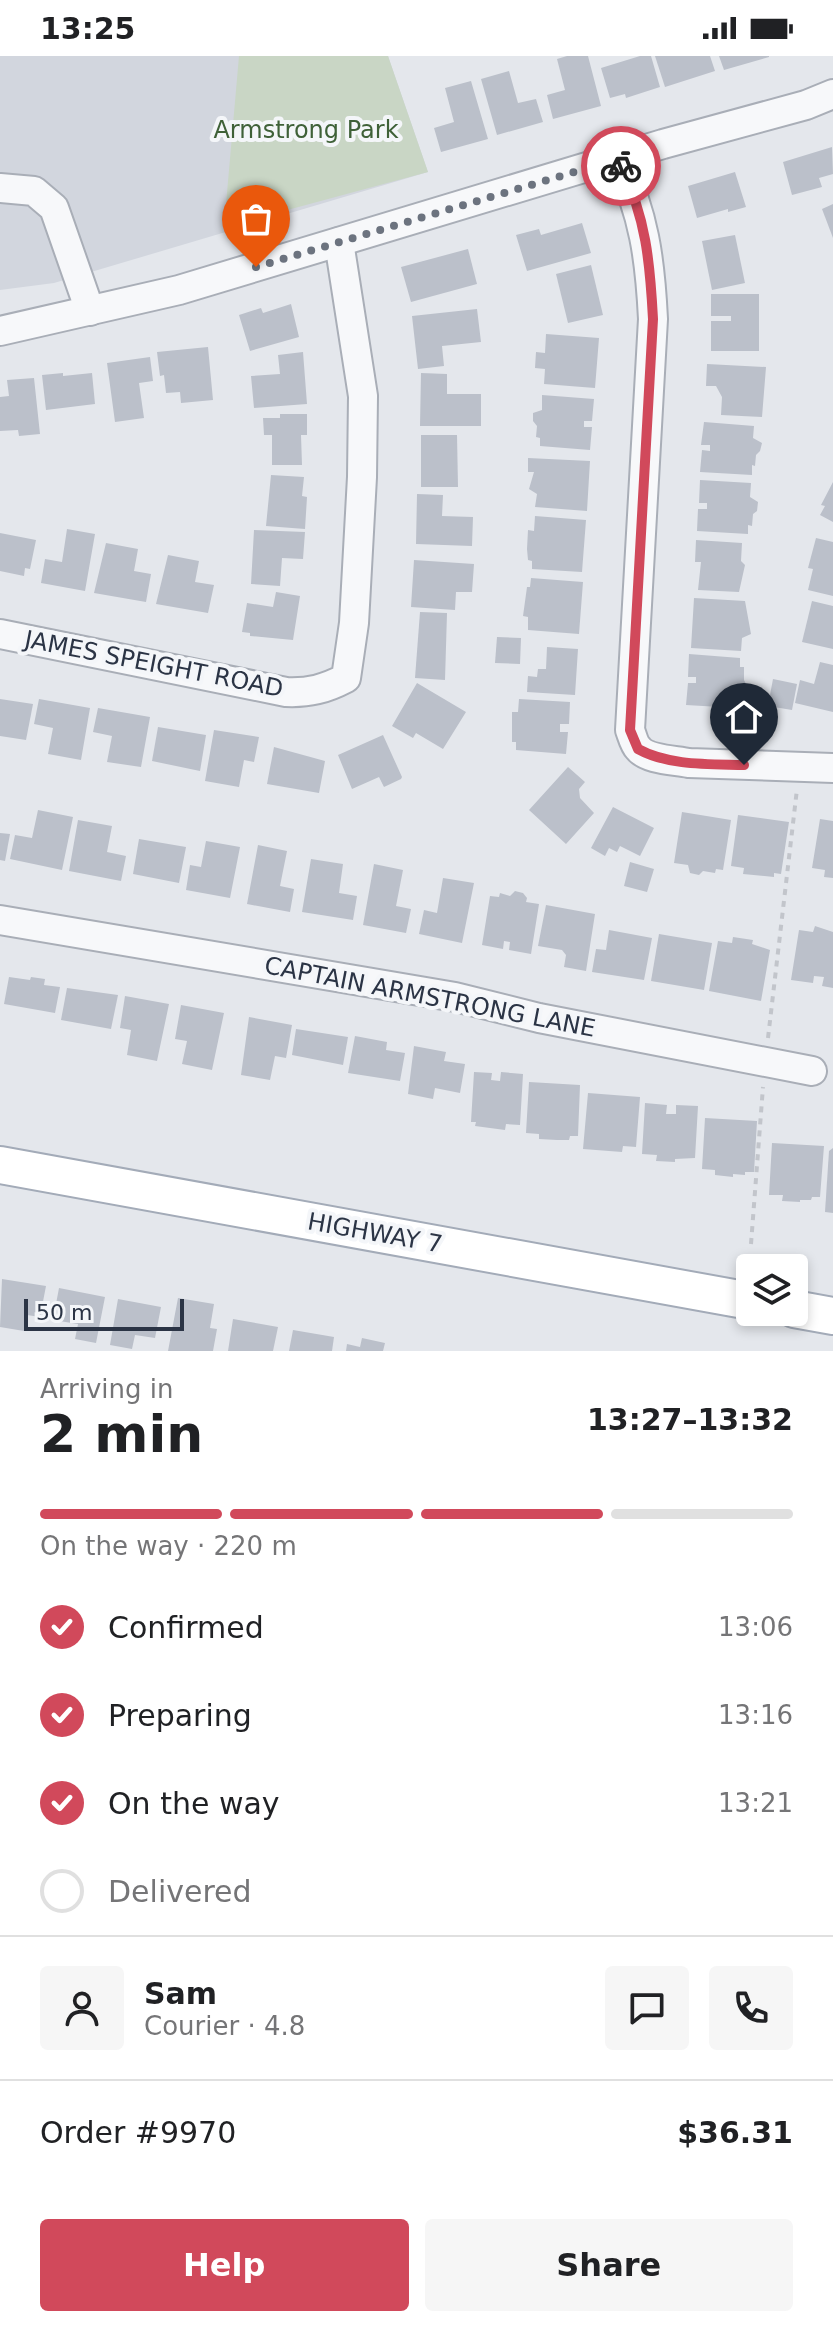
<!DOCTYPE html>
<html lang="en">
<head>
<meta charset="utf-8">
<style>
  :root { --surface:#fff; --page:#f6f6f6; --text:#202124; --muted:#757577; --line:#e0e0e0; --accent:#d1495b }
  body { margin:0; font-family:"DejaVu Sans",sans-serif; background:var(--page); color:var(--text); height:100vh; display:flex; flex-direction:column; font-size:30px; white-space:nowrap }
  * { box-sizing:border-box; margin:0 }
  p { font-size:26px; color:var(--muted) }
  .icon { flex:none; width:44px; height:44px; fill:none; stroke:currentColor; stroke-width:2; stroke-linecap:round; stroke-linejoin:round }
  .map { position:relative; height:1295px; overflow:hidden }
  .details { display:flex; flex-direction:column; background:var(--surface); flex:1 }
  .details>* { flex:none }
  .controls { position:absolute; left:736px; top:1198px; display:grid; gap:16px }
  .controls a { display:grid; place-items:center; width:72px; height:72px; border-radius:8px; background:var(--surface); box-shadow:0 4px 12px #0003; font-size:40px }
  .scale { position:absolute; left:24px; bottom:20px; width:160px; box-sizing:border-box; padding-left:8px; border:4px solid #2b3445; border-top:0; font-size:22px; line-height:28px; white-space:nowrap; color:#2b3445; -webkit-text-stroke:6px #f4f6f9; paint-order:stroke }
  .pin { position:absolute; display:grid; place-items:center; width:68px; height:68px; color:#fff; margin:-82px -34px; border-radius:50% 50% 50% 0; rotate:-45deg; box-shadow:0 0 8px #0007 }
  .pin .icon { rotate:45deg }
  .courier { position:absolute; display:grid; place-items:center; width:80px; height:80px; margin:-40px; border:6px solid #d1495b; border-radius:50%; background:#fff; color:#222; box-shadow:0 2px 10px #0007 }
  .headline em { font-style:normal; font-weight:800 }
  .headline div { display:flex; flex-direction:column-reverse }
  .headline { display:flex; align-items:center; justify-content:space-between; height:136px; padding:0 40px }
  h1 { font-size:52px; font-weight:800; line-height:60px }
  .bar { display:grid; grid-template-columns:repeat(4,1fr); gap:12px 8px; align-content:center; height:96px; padding:0 40px }
  .bar i { height:10px; border-radius:6px; background:var(--line) }
  .bar .selected { background:var(--accent) }
  .bar p { grid-column:span 4 }
  .line { display:flex; align-items:center; gap:20px; padding:0 40px; border-top:2px solid var(--line) }
  .line div { flex:1 }
  .round { display:grid; place-items:center; flex:none; width:84px; height:84px; border-radius:8px; background:var(--page) }
  ol { padding:0 40px; list-style:none }
  li { display:flex; align-items:center; gap:24px; height:88px }
  li p { margin-inline-start:auto }
  li .icon { padding:8px; border-radius:50%; background:var(--accent); color:#fff; stroke-width:4 }
  li:last-child { color:var(--muted) }
  li i { width:44px; height:44px; border:4px solid var(--line); border-radius:50% }
  .button { display:flex; gap:16px; margin-top:auto; padding:16px 40px }
  .button a { flex:1; height:92px; border-radius:8px; background:var(--accent); color:#fff; font-size:32px; font-weight:800; line-height:92px; text-align:center }
  .button a+a { background:var(--page); color:var(--text) }
  .status { display:flex; justify-content:space-between; align-items:center; height:56px; padding:0 40px; background:var(--surface); direction:ltr }
  .status svg { height:22px; fill:currentColor }
  .map>svg:first-child { display:block }
  .built { fill:#d2d6de }
  .green { fill:#c9d6c5 }
  .building { fill:#bbc0ca }
  .lines { fill:none; stroke-linecap:round; stroke-linejoin:round }
  .minor-casing { stroke:#a9aeb7; stroke-width:32 }
  .major-casing { stroke:#a3abb8; stroke-width:40 }
  .path { stroke:#c2c5cb; stroke-width:4; stroke-dasharray:6 6; stroke-linecap:butt }
  .minor { stroke:#f7f8fa; stroke-width:28 }
  .major { stroke:#fff; stroke-width:36 }
  .done { stroke:#6c737f; stroke-width:8; stroke-dasharray:0 14.4 }
  .route { stroke:#d1495b; stroke-width:10 }
  .labels { text-anchor:middle; stroke-width:8; stroke-linejoin:round; paint-order:stroke }
  .park-label { font-size:24px; fill:#3f6138; stroke:#f4f6f9 }
  .street-label { font-size:24px; fill:#2b3445; stroke:#f4f6f9 }
</style>
</head>
<body>
<div class="status"><b>13:25</b><svg viewBox="0 0 49 12"><path d="M0 12V9h3v3zM5 12V6h3v6zM10 12V3h3v9zM15 12V0h3v12zM26 1h20v11H26zM47 4h2v5h-2z"/></svg></div>
<div class="map">
<svg width="833" height="1295" viewBox="0 0 833 1295">
  <rect width="100%" height="100%" fill="#e4e7ec"/>
  <polygon class="built" points="0,0 388,0 428,116 54,227 0,234"/>
  <polygon class="green" points="239,0 388,0 428,116 224,171"/>
  <g class="building">
    <polygon points="567,0 588,0 601,50 553,63 547,39 565,34 557,3"/>
    <polygon points="640,0 651,0 660,31 626,42 625,38 610,42 601,12"/>
    <polygon points="655,0 710,0 715,15 665,31"/>
    <polygon points="719,0 769,0 769,1 724,14"/>
    <polygon points="509,15 518,47 536,43 543,66 497,79 481,23"/>
    <polygon points="471,25 488,83 441,96 434,72 454,66 445,32"/>
    <polygon points="832,91 833,118 819,122 822,131 792,139 783,106"/>
    <polygon points="735,116 746,151 728,156 728,153 697,162 688,130"/>
    <polygon points="833,148 833,182 822,153"/>
    <polygon points="582,167 591,197 527,215 516,179 539,173 541,179"/>
    <polygon points="735,179 745,227 712,234 702,185"/>
    <polygon points="468,193 477,228 411,246 401,211"/>
    <polygon points="591,209 603,259 568,267 556,218"/>
    <polygon points="711,238 759,238 759,295 711,295 711,265 731,265 731,260 711,260"/>
    <polygon points="291,248 299,281 250,295 239,259 261,252 263,257"/>
    <polygon points="477,253 481,286 442,290 444,310 418,313 412,260"/>
    <polygon points="546,278 599,282 595,332 544,328 545,313 535,312 536,296 545,297"/>
    <polygon points="208,291 213,344 181,347 180,336 166,337 164,319 160,320 157,296"/>
    <polygon points="303,296 307,348 254,352 251,320 280,318 278,299"/>
    <polygon points="150,301 153,325 139,327 144,362 115,366 107,307"/>
    <polygon points="707,308 766,311 762,361 721,359 722,341 716,330 706,330"/>
    <polygon points="63,317 63,320 92,317 95,348 46,354 42,319"/>
    <polygon points="421,317 447,318 447,338 481,338 481,370 420,370"/>
    <polygon points="34,322 40,378 19,380 18,374 0,375 0,341 9,340 7,324"/>
    <polygon points="542,339 594,343 592,365 584,365 584,371 592,371 590,394 540,390 540,382 536,381 537,370 533,365 533,357 542,354"/>
    <polygon points="280,358 307,358 307,379 301,379 302,409 272,409 272,379 264,379 263,362 280,362"/>
    <polygon points="704,366 754,370 753,382 762,387 760,395 756,399 755,410 752,409 752,419 700,416 702,394 710,395 710,389 701,389"/>
    <polygon points="421,379 457,379 458,431 421,431"/>
    <polygon points="528,402 590,405 587,455 535,451 537,438 529,433 534,416 528,416"/>
    <polygon points="271,419 304,421 302,440 307,441 305,473 266,470"/>
    <polygon points="700,424 751,427 750,441 758,446 757,455 753,458 752,470 748,469 748,478 697,475 698,453 707,453 707,447 699,447"/>
    <polygon points="833,426 833,466 820,459 825,450 821,449"/>
    <polygon points="417,438 443,439 442,460 473,461 472,490 416,488"/>
    <polygon points="535,460 586,464 582,516 532,513 532,505 528,504 527,493 528,474 534,475"/>
    <polygon points="67,473 95,478 85,535 41,527 45,503 62,506"/>
    <polygon points="254,474 305,476 303,503 282,502 280,530 251,528"/>
    <polygon points="0,477 36,484 30,513 25,512 24,520 0,515"/>
    <polygon points="816,482 833,486 833,540 808,534 813,513 808,512"/>
    <polygon points="696,484 742,487 741,505 745,509 739,536 698,534 701,506 695,506"/>
    <polygon points="106,487 138,493 134,515 151,518 146,546 94,537"/>
    <polygon points="168,499 199,505 195,526 214,529 208,557 156,548"/>
    <polygon points="414,504 474,508 472,536 456,536 455,554 411,551"/>
    <polygon points="531,522 583,526 579,578 528,574 528,561 523,560 527,531 530,531"/>
    <polygon points="276,536 300,540 293,584 250,580 250,577 242,576 247,547 273,551"/>
    <polygon points="694,542 745,545 751,578 742,582 741,595 691,592"/>
    <polygon points="812,545 833,550 833,593 802,586"/>
    <polygon points="420,556 447,557 445,624 415,622"/>
    <polygon points="497,581 521,582 520,608 495,607"/>
    <polygon points="547,591 578,593 575,639 527,636 528,620 537,621 538,613 546,613"/>
    <polygon points="689,598 740,602 740,611 744,611 744,624 746,628 745,636 742,639 737,639 737,652 686,649 688,627 696,627 696,621 688,621"/>
    <polygon points="820,606 833,609 833,656 795,647 800,624 814,628"/>
    <polygon points="773,623 797,628 792,654 768,650"/>
    <polygon points="417,627 466,656 443,693 416,677 413,682 392,670"/>
    <polygon points="0,643 33,648 26,684 0,680"/>
    <polygon points="39,643 90,652 81,704 48,698 53,672 34,668"/>
    <polygon points="519,643 570,646 569,668 560,668 560,676 568,676 566,698 516,694 516,686 512,686 512,656 518,656"/>
    <polygon points="98,652 150,661 141,711 107,706 112,680 93,676"/>
    <polygon points="158,671 206,679 200,715 152,705"/>
    <polygon points="214,674 259,681 254,706 244,704 239,731 205,725"/>
    <polygon points="383,679 402,721 401,723 384,731 379,721 352,733 338,699"/>
    <polygon points="274,691 325,705 319,737 267,728"/>
    <polygon points="568,711 585,726 579,733 580,742 594,757 566,788 529,754"/>
    <polygon points="613,751 654,772 640,800 620,790 617,796 609,792 605,800 591,792"/>
    <polygon points="38,754 73,761 62,814 10,803 15,779 32,782"/>
    <polygon points="682,756 731,764 723,814 716,813 715,817 703,815 699,819 690,817 688,809 674,807"/>
    <polygon points="738,759 789,766 781,818 774,817 774,821 743,818 744,812 731,810"/>
    <polygon points="820,763 833,765 833,822 824,821 825,814 812,812"/>
    <polygon points="78,764 112,770 107,796 126,800 121,825 69,815"/>
    <polygon points="0,777 10,778 5,805 0,804"/>
    <polygon points="139,783 186,791 179,827 133,818"/>
    <polygon points="206,785 240,791 230,842 186,834 190,809 201,811"/>
    <polygon points="258,789 287,795 280,830 294,833 290,856 247,848"/>
    <polygon points="311,803 343,808 339,837 357,840 353,864 302,856"/>
    <polygon points="630,806 654,813 647,836 624,830"/>
    <polygon points="374,808 403,814 396,850 411,853 406,877 363,869"/>
    <polygon points="443,822 474,827 462,887 419,878 424,854 437,857"/>
    <polygon points="515,835 523,837 527,842 526,846 539,848 531,898 509,894 510,886 504,885 503,893 482,889 490,840 499,841 500,837 510,840"/>
    <polygon points="546,849 595,858 586,915 564,911 566,899 562,894 538,890"/>
    <polygon points="815,870 833,876 833,932 822,930 824,921 814,920 813,927 791,924 799,874 813,876"/>
    <polygon points="609,874 652,882 644,924 592,916 596,893 606,894"/>
    <polygon points="659,878 712,887 704,934 651,925"/>
    <polygon points="733,881 753,884 752,888 770,894 761,945 709,935 718,885 732,887"/>
    <polygon points="9,921 30,924 31,921 45,923 44,929 60,931 55,957 4,948"/>
    <polygon points="67,932 118,939 111,973 61,964"/>
    <polygon points="125,940 169,948 157,1005 127,999 131,974 120,972"/>
    <polygon points="181,949 224,957 212,1014 182,1008 187,985 175,983"/>
    <polygon points="249,961 292,969 286,1002 275,1000 270,1024 241,1019"/>
    <polygon points="296,973 348,981 343,1009 292,999"/>
    <polygon points="355,980 387,986 386,994 405,997 400,1025 348,1017"/>
    <polygon points="414,990 446,996 444,1005 465,1008 460,1037 435,1032 433,1043 408,1038"/>
    <polygon points="474,1016 492,1017 491,1024 500,1025 501,1016 523,1018 520,1069 506,1068 505,1074 475,1070 476,1066 471,1066"/>
    <polygon points="529,1026 580,1029 578,1080 570,1080 569,1084 557,1084 539,1083 539,1078 526,1077"/>
    <polygon points="588,1037 640,1041 636,1091 623,1090 622,1096 583,1093"/>
    <polygon points="645,1047 667,1049 666,1058 676,1058 676,1049 698,1050 695,1102 675,1103 675,1106 656,1105 657,1099 642,1098"/>
    <polygon points="705,1062 757,1065 754,1116 745,1116 745,1119 733,1118 733,1121 715,1119 715,1114 702,1113"/>
    <polygon points="772,1087 824,1090 820,1141 812,1141 811,1144 800,1144 800,1146 782,1145 783,1139 769,1139"/>
    <polygon points="833,1092 833,1157 825,1156 829,1095"/>
    <polygon points="2,1223 46,1230 40,1261 27,1259 24,1275 0,1271"/>
    <polygon points="59,1232 105,1241 96,1287 75,1283 78,1268 53,1264"/>
    <polygon points="178,1242 214,1248 210,1272 217,1273 213,1295 168,1295"/>
    <polygon points="118,1243 161,1251 155,1282 135,1279 132,1293 110,1289"/>
    <polygon points="233,1263 278,1271 273,1295 228,1295"/>
    <polygon points="293,1274 334,1281 332,1295 289,1295"/>
    <polygon points="362,1282 385,1287 383,1295 346,1295 347,1288 360,1291"/>
  </g>
  <g class="lines">
    <g class="minor-casing">
      <g id="minor">
        <path d="M618,103C644,159 650,202 653,263L630,674C632,679 634,688 638,692C647,704 675,704 689,707L833,712"/>
        <polyline points="0,132 34,135 54,152 90,255"/>
        <polyline points="0,275 179,234 663,88 806,49 833,38"/>
        <path d="M0,578L286,636C309,637 325,633 346,622L354,567L362,421L363,340L339,186"/>
        <polyline points="0,864 455,941 539,962 812,1015"/>
      </g>
    </g>
    <g class="major-casing">
      <g id="major">
        <polyline points="0,1109 750,1245"/>
        <polyline points="794,1253 833,1260"/>
      </g>
    </g>
    <g class="path">
      <polyline points="768,982 797,733"/>
      <polyline points="751,1188 763,1031"/>
    </g>
    <use href="#minor" class="minor"/>
    <use href="#major" class="major"/>
  </g>
  <g class="lines">
    <polyline class="done" points="256,211 618,103 621,110"/>
    <path class="route" d="M621,110C646,162 650,206 653,263L630,674L638,693C669,710 709,708 744,709"/>
  </g>
  <g class="labels">
    <g class="park-label">
      <text x="306" y="82">Armstrong Park</text>
    </g>
    <g class="street-label">
      <text transform="translate(154 608) rotate(11)" y="8">JAMES SPEIGHT ROAD</text>
      <text transform="translate(430 941) rotate(11)" y="8">CAPTAIN ARMSTRONG LANE</text>
      <text transform="translate(375 1177) rotate(10)" y="8">HIGHWAY 7</text>
    </g>
  </g>
</svg>
<div class="controls">
<a><svg class="icon" aria-label="layers" viewBox="0 0 24 24"><path d="M12 4l9 5-9 5-9-5zM3 14l9 5 9-5"/></svg></a>
</div>
<div class="scale">50 m</div>
<div class="pin" style="left:256px;top:211px;background:#ea580c"><svg class="icon" aria-label="bag" viewBox="0 0 24 24"><path d="M5 8h14l-1 12H6zM9 8a3 3 0 0 1 6 0"/></svg></div>
<div class="pin" style="left:744px;top:709px;background:#1f2937"><svg class="icon" aria-label="home" viewBox="0 0 24 24"><path d="M3 11l9-7 9 7M6 9v11h12V9"/></svg></div>
<div class="courier" style="left:621px;top:110px"><svg class="icon" aria-label="bike" viewBox="0 0 24 24"><circle cx="6" cy="16" r="4"/><circle cx="18" cy="16" r="4"/><path d="M6 16l4-8h5l3 8M10 8l3 8H6M13 5h3"/></svg></div>
</div>
<section class="details">
<div class="headline"><div><h1>2 min</h1><p>Arriving in</p></div><em>13:27–13:32</em></div>
<div class="bar"><i class="selected"></i><i class="selected"></i><i class="selected"></i><i></i><p>On the way · 220 m</p></div>
<ol>
<li><svg class="icon" aria-label="check" viewBox="0 0 24 24"><path d="M5 12l5 5 9-10"/></svg>Confirmed<p>13:06</p></li>
<li><svg class="icon" aria-label="check" viewBox="0 0 24 24"><path d="M5 12l5 5 9-10"/></svg>Preparing<p>13:16</p></li>
<li><svg class="icon" aria-label="check" viewBox="0 0 24 24"><path d="M5 12l5 5 9-10"/></svg>On the way<p>13:21</p></li>
<li><i></i>Delivered</li>
</ol>
<div class="line" style="height:144px"><a class="round"><svg class="icon" aria-label="person" viewBox="0 0 24 24"><circle cx="12" cy="8" r="4"/><path d="M4 21q1-7 8-7t8 7"/></svg></a><div><b>Sam</b><p>Courier · 4.8</p></div><a class="round"><svg class="icon" aria-label="chat" viewBox="0 0 24 24"><path d="M4 5h16v11H9l-5 4z"/></svg></a><a class="round"><svg class="icon" aria-label="phone" viewBox="0 0 24 24"><path d="M5 4h4l2 5-3 2q2 4 5 5l2-3 5 2v4C11 20 4 13 5 4z"/></svg></a></div>
<div class="line" style="height:104px"><div>Order #9970</div><b>$36.31</b></div>
<div class="button"><a>Help</a><a>Share</a></div>
</section>
</body>
</html>
